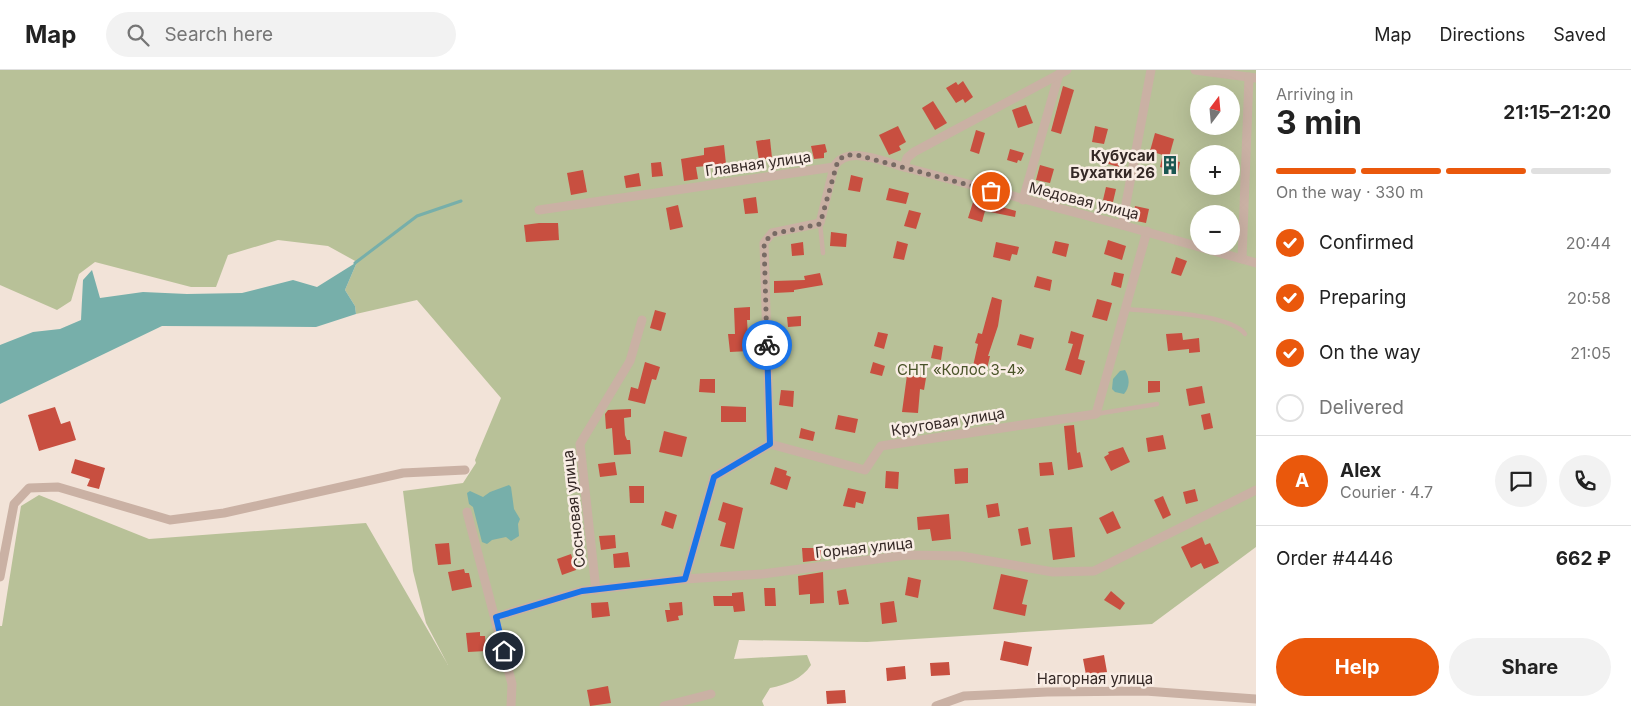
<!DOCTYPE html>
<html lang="en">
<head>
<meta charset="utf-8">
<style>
  :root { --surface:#fff; --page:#f2f2f2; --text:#222; --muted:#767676; --line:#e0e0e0; --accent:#ea580c }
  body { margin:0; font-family:Inter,sans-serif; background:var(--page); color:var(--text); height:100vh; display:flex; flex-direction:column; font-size:19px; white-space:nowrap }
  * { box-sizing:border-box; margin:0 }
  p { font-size:16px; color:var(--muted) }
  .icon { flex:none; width:28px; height:28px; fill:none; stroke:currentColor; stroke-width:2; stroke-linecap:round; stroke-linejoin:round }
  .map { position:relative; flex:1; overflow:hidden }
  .sheet { display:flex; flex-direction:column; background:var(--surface); width:375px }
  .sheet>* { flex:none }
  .needle { width:32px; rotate:16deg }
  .controls { position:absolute; left:1190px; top:15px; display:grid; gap:10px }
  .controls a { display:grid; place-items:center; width:50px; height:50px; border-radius:50%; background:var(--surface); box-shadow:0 5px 20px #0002; font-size:25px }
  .pin { position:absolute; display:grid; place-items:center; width:42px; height:42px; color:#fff; margin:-21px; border:2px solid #fff; border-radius:50%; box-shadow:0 1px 5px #0007 }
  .courier { position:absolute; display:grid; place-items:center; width:50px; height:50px; margin:-25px; border:4px solid #1a73e8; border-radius:50%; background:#fff; color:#222; box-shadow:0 1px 6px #0007 }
  .headline em { font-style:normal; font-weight:700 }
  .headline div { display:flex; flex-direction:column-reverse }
  .headline { display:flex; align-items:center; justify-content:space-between; height:85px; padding:0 20px }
  h1 { font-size:32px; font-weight:700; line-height:38px }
  .bar { display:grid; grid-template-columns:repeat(4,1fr); gap:8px 5px; align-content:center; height:60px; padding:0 20px }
  .bar i { height:6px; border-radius:4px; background:var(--line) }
  .bar .current { background:var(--accent) }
  .bar p { grid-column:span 4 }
  .line { display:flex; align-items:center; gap:12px; padding:0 20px; border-top:1px solid var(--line) }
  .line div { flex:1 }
  .round { display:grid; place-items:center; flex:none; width:52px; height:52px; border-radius:26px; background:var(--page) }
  ol { padding:0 20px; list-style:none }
  li { display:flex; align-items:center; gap:15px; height:55px }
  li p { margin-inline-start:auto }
  li .icon { padding:5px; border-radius:50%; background:var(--accent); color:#fff; stroke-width:4 }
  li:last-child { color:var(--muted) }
  li i { width:28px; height:28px; border:2px solid var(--line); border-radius:50% }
  .primary-button { display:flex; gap:10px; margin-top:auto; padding:10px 20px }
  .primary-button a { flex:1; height:58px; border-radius:30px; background:var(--accent); color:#fff; font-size:20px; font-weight:700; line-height:58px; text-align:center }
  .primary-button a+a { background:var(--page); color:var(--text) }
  header { display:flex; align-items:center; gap:30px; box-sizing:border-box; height:70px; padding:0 25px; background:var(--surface); border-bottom:1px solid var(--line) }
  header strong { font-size:24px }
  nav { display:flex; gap:28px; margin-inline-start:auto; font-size:18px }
  .search { width:350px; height:45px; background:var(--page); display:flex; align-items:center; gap:12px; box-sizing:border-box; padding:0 18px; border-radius:28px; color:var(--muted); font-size:19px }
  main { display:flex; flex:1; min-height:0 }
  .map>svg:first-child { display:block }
  .green { fill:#b8c198; fill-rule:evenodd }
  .water { fill:#77afaa }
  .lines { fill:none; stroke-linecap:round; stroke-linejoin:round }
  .stream { stroke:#77afaa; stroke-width:3 }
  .building { fill:#c84f40 }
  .service { stroke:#cab1a4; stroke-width:4.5 }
  .minor { stroke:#cab1a4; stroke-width:9 }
  .done { stroke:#776a64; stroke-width:5; stroke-dasharray:0 9 }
  .route { stroke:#1a73e8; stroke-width:6 }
  .labels { text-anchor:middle; stroke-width:5; stroke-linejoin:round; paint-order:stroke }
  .poi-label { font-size:15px; font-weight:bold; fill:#352926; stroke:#f9ede5; text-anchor:end }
  .street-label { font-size:15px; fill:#352926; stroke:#f9ede5 }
  .park-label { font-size:15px; fill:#4a5429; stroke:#f9ede5 }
</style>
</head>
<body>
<header>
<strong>Map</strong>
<div class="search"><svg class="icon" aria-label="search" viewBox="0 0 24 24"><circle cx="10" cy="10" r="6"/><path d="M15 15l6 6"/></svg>Search here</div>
<nav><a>Map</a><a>Directions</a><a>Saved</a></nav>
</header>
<main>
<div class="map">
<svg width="1256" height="636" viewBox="0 0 1256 636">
  <rect width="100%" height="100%" fill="#f2e3d8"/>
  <path class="green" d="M0,0H1256V477L1152,554L867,572L739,570L734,589L807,585L811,595C802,609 786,615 770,618L762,631L764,636H0V556H2L21,436L39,425L149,469L366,453L448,595L426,553L413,501L403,421L463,413L476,393L475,390L501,328L417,230L356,244L355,236L345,220L357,192L328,176L278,170L228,185L216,217H191L95,192L79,204L71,231L57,240L0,215ZM1199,24H1231V56H1199ZM1199,84H1231V116H1199ZM1199,144H1231V176H1199Z"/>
  <g class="water">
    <polygon points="357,192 345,220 355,236 356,244 316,257 162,256 0,334 0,275 33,262 60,259 81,250 83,210 92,200 100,228 143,222 187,224 242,223 293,210 317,217"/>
    <path d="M1125,300C1130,308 1130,317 1124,324L1115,322L1112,319L1113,309L1120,301Z"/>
    <polygon points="509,415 511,417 514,439 520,449 518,454 519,466 511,471 506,467 492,470 487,474 482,472 473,437 469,434 467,423 470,421 483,427 490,422"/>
  </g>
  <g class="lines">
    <polyline class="stream" points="355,193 417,146 461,131"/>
  </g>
  <g class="building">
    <polygon points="963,11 973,27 965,33 963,29 956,33 946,18 956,12 958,15"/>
    <polygon points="1063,16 1074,20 1061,64 1051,61"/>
    <polygon points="933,31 947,53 935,60 922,38"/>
    <polygon points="1026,35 1033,53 1018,58 1012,40"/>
    <polygon points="898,56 906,72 899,76 901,80 889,85 879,65"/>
    <polygon points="1095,56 1108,59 1104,74 1092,72"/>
    <polygon points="976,60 985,63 979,84 970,81"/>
    <polygon points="1155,63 1174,69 1169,87 1150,81"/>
    <polygon points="770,69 772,88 759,90 756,71"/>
    <polygon points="825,74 827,82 824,83 824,88 814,89 811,76"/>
    <polygon points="724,75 726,94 696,97 698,109 684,111 681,89 704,85 704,78"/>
    <polygon points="1010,79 1024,83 1021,91 1018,90 1017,93 1007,90"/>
    <polygon points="1108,81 1122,84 1119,97 1105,93"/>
    <polygon points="1162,88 1180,92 1178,102 1160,97"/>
    <polygon points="661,92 663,106 652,107 651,93"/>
    <polygon points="1040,95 1054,99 1050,113 1036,110"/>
    <polygon points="583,100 587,122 571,125 567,103"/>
    <polygon points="639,103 641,116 626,118 624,106"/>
    <polygon points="851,105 863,108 860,122 848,120"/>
    <polygon points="1106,117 1116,119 1113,132 1103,130"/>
    <polygon points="889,118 909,123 906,134 886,130"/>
    <polygon points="756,127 758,143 745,144 743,129"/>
    <polygon points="974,129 1016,141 1015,147 985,141 982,152 968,148"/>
    <polygon points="678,135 683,157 670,160 666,138"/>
    <polygon points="1135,136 1149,139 1146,153 1132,150"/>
    <polygon points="909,140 921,143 916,159 904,156"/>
    <polygon points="539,153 558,153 559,170 526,172 524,155"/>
    <polygon points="831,162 847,164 846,177 830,176"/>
    <polygon points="1108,170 1126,176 1122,190 1104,184"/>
    <polygon points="897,171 908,174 904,190 893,188"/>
    <polygon points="1055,171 1069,174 1066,187 1052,183"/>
    <polygon points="803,172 804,185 792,186 791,174"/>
    <polygon points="996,172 1019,177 1017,185 1012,184 1010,191 993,187"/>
    <polygon points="1176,187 1187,191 1181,206 1171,203"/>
    <polygon points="1114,202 1124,204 1121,218 1111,215"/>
    <polygon points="820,203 823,215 794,220 794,222 774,223 774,211 805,210 804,206"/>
    <polygon points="1037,206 1052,210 1050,221 1034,217"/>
    <polygon points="992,227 1002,230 998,256 988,286 990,286 987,299 973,296 978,274 975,273 978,263 982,264"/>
    <polygon points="1097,229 1112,233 1107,251 1092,247"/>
    <polygon points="750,237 750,250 747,250 749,281 730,282 728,264 735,264 734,238"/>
    <polygon points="655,240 666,243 661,261 650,258"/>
    <polygon points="801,246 801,256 788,257 787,247"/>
    <polygon points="1071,261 1084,265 1078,289 1085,291 1081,305 1065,300 1073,274 1068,273"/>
    <polygon points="878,262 888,264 884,279 874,276"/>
    <polygon points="1182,263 1183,270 1199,268 1200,282 1189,283 1189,279 1168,281 1166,264"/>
    <polygon points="1020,264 1034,268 1031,279 1017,275"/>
    <polygon points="934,275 943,277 941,290 931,288"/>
    <polygon points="645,292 660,297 656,310 652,309 645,334 628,330 631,317 638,319"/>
    <polygon points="873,292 885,296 882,306 870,303"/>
    <polygon points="907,305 926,308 924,320 920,319 918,343 902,342"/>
    <polygon points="700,309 715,309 715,323 699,322"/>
    <polygon points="1148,311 1160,311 1160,322 1148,323"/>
    <polygon points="1202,316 1205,333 1189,336 1186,319"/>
    <polygon points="781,320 794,321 793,337 779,335"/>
    <polygon points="721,336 746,337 746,352 721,352"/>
    <polygon points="55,337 61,354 70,351 76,370 39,381 28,345"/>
    <polygon points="631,339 631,347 624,348 625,365 627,370 630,370 631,384 614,385 612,358 606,359 605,344 608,340"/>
    <polygon points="1210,343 1213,358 1204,360 1201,345"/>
    <polygon points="838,345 858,349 855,363 835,359"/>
    <polygon points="1074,355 1077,383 1080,382 1083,397 1068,400 1064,356"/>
    <polygon points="801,358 815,362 813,371 799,368"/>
    <polygon points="664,361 687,367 682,387 659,382"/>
    <polygon points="1163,365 1166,379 1148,382 1146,368"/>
    <polygon points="1123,377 1130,392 1111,401 1104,387 1109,384 1108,382"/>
    <polygon points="75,389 105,398 99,419 87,416 90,409 71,403"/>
    <polygon points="615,392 617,405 600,407 598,394"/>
    <polygon points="1052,392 1054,405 1040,406 1039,393"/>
    <polygon points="775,397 787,401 786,405 791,407 787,420 770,414"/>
    <polygon points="968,398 968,413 955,414 954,399"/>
    <polygon points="886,401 899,402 898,419 885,418"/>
    <polygon points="629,416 644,416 644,433 630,433"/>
    <polygon points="848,418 866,422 863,434 856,432 855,438 843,436"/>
    <polygon points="1195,419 1198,431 1186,434 1183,422"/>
    <polygon points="1163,426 1171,445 1163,449 1154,430"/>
    <polygon points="723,432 743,438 734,479 720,476 726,453 718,450"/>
    <polygon points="998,433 1000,446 988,448 986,435"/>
    <polygon points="665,441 677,445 673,459 661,455"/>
    <polygon points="1113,441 1121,458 1107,464 1099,448"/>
    <polygon points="949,444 951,469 932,471 930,459 918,460 917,447"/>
    <polygon points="1028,457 1031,474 1021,476 1018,459"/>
    <polygon points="1072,457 1075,487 1053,490 1049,459"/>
    <polygon points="615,465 616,478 601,480 599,466"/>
    <polygon points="1202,467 1205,475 1210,473 1219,493 1204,499 1201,493 1191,498 1181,477"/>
    <polygon points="449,473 451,494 438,495 435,474"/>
    <polygon points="802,478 821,478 821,490 803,492"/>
    <polygon points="628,482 630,497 614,498 613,484"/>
    <polygon points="571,484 576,500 562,505 557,489"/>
    <polygon points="464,499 465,503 469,503 472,517 452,521 448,502"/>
    <polygon points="823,502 824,533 810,534 810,524 799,525 798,506"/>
    <polygon points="1001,504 1028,510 1022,534 1027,535 1025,546 993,539"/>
    <polygon points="908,507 921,510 918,528 905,525"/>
    <polygon points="764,518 775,518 776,536 765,536"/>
    <polygon points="846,519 849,534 839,535 837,521"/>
    <polygon points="1111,521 1125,533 1120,540 1104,530"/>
    <polygon points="743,522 745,541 734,542 733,536 714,536 713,526 732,526 732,523"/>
    <polygon points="894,531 897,552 882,554 880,533"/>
    <polygon points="608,532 610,546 592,548 591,533"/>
    <polygon points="682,532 683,545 678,546 679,550 667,552 665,540 670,540 669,533"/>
    <polygon points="480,562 480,566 485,566 486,581 468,582 466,563"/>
    <polygon points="1004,571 1032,577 1028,596 1000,590"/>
    <polygon points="1104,585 1107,602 1099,604 1100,607 1087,610 1083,589"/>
    <polygon points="949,592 950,605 931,606 930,593"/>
    <polygon points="905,596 906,609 887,611 886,598"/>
    <polygon points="608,616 611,633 590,636 587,620"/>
    <polygon points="845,620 846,633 827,634 826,621"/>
  </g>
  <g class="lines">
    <g class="service">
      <polyline points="820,153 823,183"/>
      <path d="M1126,239C1153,242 1229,243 1245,264"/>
      <polyline points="1096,344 1157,334"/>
    </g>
    <g class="minor">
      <polyline points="1195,0 1256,8"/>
      <polyline points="834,97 820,153 772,163 764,173 770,374 865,400 881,376 1096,344 1147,161"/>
      <polyline points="904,97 1122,155 1256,193"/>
      <polyline points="1023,130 1059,4"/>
      <path d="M539,140L834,97C847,74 884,92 904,97L907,88L914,82L1067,0"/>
      <polyline points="1122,155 1151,0"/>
      <polyline points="1242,189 1249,7"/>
      <polyline points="770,374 714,407 685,509 762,504 907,485 961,486 1053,502 1094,501 1256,420"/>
      <polyline points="467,442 512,614 511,636"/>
      <polyline points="0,507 14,434 29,418 58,417 170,450 224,443 403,403 465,400"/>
      <polyline points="596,520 580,374 630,291 642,250"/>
      <polyline points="496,547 581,521 685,509"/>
      <polyline points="664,636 711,624"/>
      <polyline points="936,636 964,626 1047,622 1145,621 1256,629"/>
    </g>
  </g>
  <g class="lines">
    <polyline class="done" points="767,275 764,173 772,164 820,154 838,90 846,85 857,85 991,121"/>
    <polyline class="route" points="504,581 496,547 582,521 685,509 714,407 770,374 767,275"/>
  </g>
  <defs>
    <g id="building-bare" transform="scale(1.5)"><path d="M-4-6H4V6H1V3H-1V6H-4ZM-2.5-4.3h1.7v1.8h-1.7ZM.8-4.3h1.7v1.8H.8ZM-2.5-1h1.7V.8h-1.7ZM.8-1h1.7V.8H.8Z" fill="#1b5753" stroke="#f9ede5" stroke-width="2.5" paint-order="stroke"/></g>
  </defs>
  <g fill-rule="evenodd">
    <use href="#building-bare" x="1170" y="95"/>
  </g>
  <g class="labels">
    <g class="poi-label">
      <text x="1155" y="91">Кубусаи<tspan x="1155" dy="17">Бухатки 26</tspan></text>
    </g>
    <g class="street-label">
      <text transform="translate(758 94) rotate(-8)" y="5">Главная улица</text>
      <text transform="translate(1084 131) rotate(14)" y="5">Медовая улица</text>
      <text transform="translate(948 352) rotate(-9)" y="5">Круговая улица</text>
      <text transform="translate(574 439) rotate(-96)" y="5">Сосновая улица</text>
      <text transform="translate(864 478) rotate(-6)" y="5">Горная улица</text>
      <text x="1095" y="614">Нагорная улица</text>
    </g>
    <g class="park-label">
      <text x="961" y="305">СНТ «Колос 3-4»</text>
    </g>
  </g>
</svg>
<div class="controls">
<a><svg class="needle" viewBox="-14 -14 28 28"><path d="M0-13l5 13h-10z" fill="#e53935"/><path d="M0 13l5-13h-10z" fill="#767676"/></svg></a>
<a>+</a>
<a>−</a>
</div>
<div class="pin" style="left:991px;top:121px;background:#ea580c"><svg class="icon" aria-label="bag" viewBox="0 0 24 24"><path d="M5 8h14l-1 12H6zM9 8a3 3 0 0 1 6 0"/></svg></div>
<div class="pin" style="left:504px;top:581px;background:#1f2937"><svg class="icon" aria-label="home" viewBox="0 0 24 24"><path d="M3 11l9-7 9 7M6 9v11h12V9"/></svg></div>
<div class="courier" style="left:767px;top:275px"><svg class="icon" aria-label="bike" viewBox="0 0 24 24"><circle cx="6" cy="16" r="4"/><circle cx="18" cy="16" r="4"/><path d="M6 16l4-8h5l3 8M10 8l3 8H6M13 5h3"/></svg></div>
</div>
<section class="sheet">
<div class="headline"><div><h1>3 min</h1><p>Arriving in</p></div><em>21:15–21:20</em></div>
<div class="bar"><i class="current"></i><i class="current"></i><i class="current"></i><i></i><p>On the way · 330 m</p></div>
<ol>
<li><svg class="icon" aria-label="check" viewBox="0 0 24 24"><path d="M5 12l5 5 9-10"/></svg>Confirmed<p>20:44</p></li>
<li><svg class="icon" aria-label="check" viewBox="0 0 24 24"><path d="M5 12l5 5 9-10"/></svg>Preparing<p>20:58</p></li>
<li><svg class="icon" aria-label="check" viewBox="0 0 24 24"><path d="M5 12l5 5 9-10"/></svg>On the way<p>21:05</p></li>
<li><i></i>Delivered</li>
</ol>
<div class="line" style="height:90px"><b class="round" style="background:var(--accent);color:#fff">A</b><div><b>Alex</b><p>Courier · 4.7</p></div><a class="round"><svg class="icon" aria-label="chat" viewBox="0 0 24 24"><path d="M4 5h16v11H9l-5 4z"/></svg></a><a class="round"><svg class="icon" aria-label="phone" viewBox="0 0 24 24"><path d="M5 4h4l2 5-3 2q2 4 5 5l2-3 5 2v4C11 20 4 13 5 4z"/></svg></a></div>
<div class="line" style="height:65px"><div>Order #4446</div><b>662 ₽</b></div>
<div class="primary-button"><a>Help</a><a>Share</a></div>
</section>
</main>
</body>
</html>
